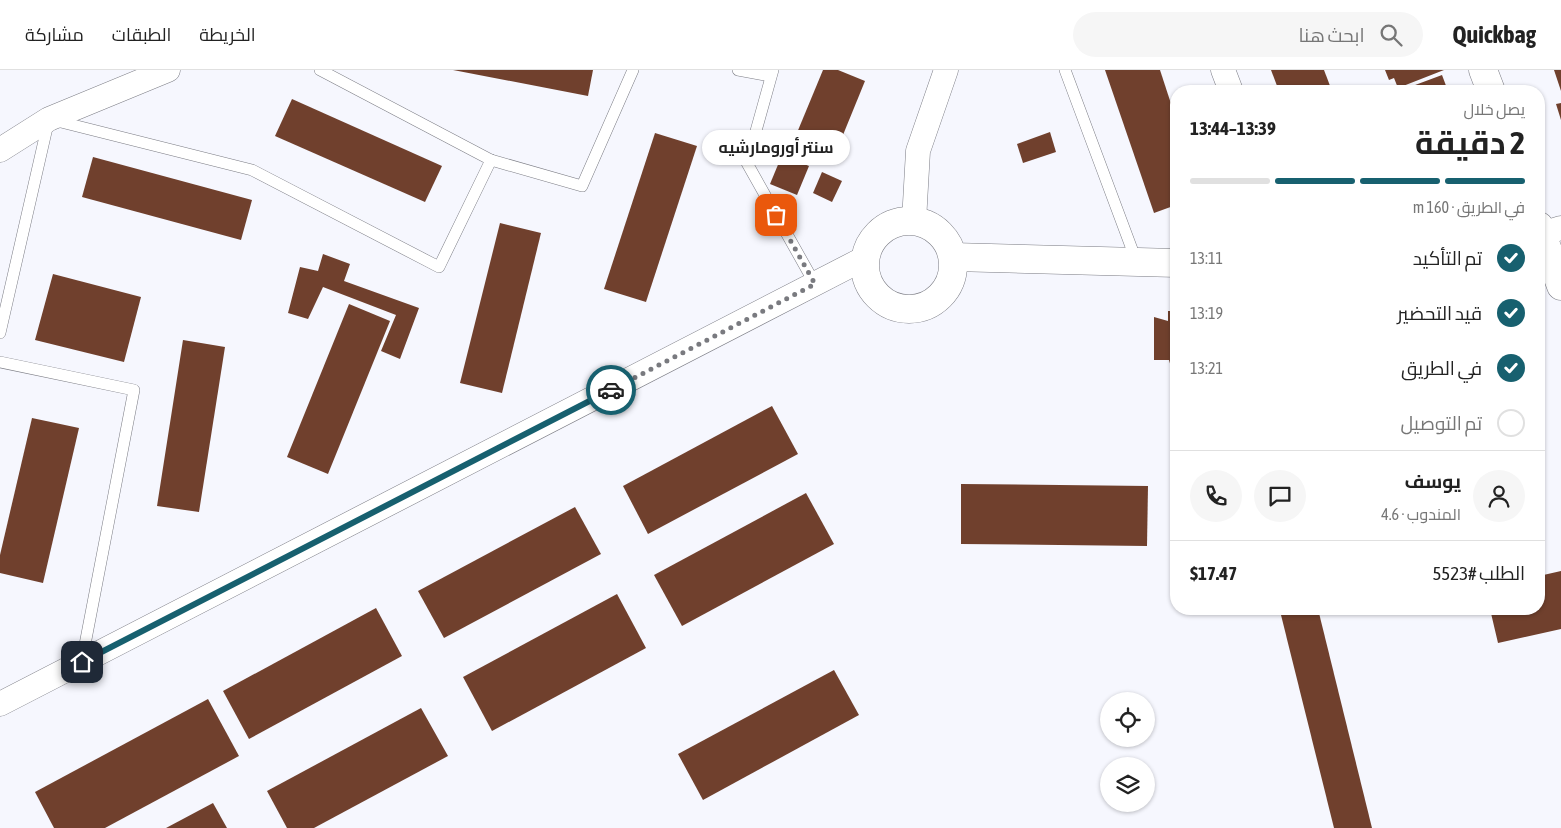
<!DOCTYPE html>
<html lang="ar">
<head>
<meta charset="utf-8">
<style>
  :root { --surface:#fff; --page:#f6f6f6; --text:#222; --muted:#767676; --line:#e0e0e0; --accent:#17606f }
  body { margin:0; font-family:"Asap Condensed",Cairo,sans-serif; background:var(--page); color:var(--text); direction:rtl; height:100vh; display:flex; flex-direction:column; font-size:19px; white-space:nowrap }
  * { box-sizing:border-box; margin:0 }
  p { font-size:16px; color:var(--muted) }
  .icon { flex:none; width:28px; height:28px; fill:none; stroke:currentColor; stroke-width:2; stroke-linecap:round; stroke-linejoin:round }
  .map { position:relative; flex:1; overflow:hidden; direction:ltr }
  .details { position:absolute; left:1170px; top:15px; width:375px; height:530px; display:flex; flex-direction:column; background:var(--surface); border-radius:20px; box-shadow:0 1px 4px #0004; direction:rtl }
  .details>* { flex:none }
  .tools { position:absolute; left:1100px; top:622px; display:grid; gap:10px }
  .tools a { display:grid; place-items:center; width:55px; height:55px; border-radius:50%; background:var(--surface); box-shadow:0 1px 4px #0004; font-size:25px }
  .pin { position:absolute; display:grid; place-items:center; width:42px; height:42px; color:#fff; margin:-21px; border-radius:10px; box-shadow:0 2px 8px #0006 }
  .courier { position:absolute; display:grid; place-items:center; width:50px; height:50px; margin:-25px; border:4px solid #17606f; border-radius:50%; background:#fff; color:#222; box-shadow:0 1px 6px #0007 }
  .bubble { position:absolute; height:35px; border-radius:18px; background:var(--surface); box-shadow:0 1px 4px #0004; font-size:16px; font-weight:700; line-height:35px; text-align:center; direction:rtl }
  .overview em { font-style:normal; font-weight:700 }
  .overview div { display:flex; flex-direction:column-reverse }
  .overview { display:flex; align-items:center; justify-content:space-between; height:85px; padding:0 20px }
  h1 { font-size:32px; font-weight:700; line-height:38px }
  .bar { display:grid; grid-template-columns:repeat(4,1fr); gap:8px 5px; align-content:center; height:60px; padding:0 20px }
  .bar i { height:6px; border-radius:4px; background:var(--line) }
  .bar .active { background:var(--accent) }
  .bar p { grid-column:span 4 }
  .line { display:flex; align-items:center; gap:12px; padding:0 20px; border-top:1px solid var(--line) }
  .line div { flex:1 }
  .round { display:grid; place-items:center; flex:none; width:52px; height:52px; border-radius:26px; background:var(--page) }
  ol { padding:0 20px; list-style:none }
  li { display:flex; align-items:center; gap:15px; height:55px }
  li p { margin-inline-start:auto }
  li .icon { padding:5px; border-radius:50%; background:var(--accent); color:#fff; stroke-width:4 }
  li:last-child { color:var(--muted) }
  li i { width:28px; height:28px; border:2px solid var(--line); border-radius:50% }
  header { display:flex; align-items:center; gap:30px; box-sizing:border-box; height:70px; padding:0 25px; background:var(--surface); border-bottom:1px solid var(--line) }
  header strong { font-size:24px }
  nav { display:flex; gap:28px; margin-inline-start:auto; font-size:18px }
  .search { width:350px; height:45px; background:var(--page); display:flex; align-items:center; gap:12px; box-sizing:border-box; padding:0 18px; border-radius:28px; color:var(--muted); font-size:19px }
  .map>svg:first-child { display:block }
  .building { fill:#70402d }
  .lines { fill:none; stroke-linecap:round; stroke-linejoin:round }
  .service-casing { stroke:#7b7c84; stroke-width:12 }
  .minor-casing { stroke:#7b7c84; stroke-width:25 }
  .tertiary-casing { stroke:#7b7c84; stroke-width:29 }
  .service { stroke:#fff; stroke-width:11 }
  .minor { stroke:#fff; stroke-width:24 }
  .tertiary { stroke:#fff; stroke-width:28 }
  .done { stroke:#797a7f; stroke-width:5; stroke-dasharray:0 9 }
  .route { stroke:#17606f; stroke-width:6 }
</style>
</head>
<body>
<header>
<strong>Quickbag</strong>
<div class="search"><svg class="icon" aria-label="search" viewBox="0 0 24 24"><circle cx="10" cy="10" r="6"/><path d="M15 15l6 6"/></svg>ابحث هنا</div>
<nav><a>الخريطة</a><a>الطبقات</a><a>مشاركة</a></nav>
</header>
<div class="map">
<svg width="1561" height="758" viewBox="0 0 1561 758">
  <rect width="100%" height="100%" fill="#f6f7fe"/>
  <g class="building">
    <polygon points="453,0 593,0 588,26"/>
    <polygon points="823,0 838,0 865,11 834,87 794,70"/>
    <polygon points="1105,0 1160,0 1176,49 1176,135 1154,143"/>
    <polygon points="1271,0 1324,0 1332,21 1279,21"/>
    <polygon points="1385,0 1444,0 1398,18 1394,8 1389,10"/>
    <polygon points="1554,0 1561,0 1561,21"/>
    <polygon points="1442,5 1448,21 1399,21"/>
    <polygon points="292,29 442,96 425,132 275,66"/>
    <polygon points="1561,33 1561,50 1556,34"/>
    <polygon points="1050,62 1056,82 1023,93 1017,74"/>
    <polygon points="655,63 697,76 646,232 604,219"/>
    <polygon points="782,85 809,96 797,125 770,114"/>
    <polygon points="93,87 252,130 241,170 82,127"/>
    <polygon points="822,102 842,111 832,132 813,123"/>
    <polygon points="500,153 541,163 502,323 460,313"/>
    <polygon points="323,184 350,194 344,211 419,238 400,289 381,281 396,245 323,217 308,249 288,243 300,197 318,201"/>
    <polygon points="53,204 141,227 124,292 35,270"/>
    <polygon points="349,234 390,251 328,404 287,387"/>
    <polygon points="1168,241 1176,241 1176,297 1171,297 1169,290 1154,290 1154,247 1168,251"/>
    <polygon points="183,270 225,277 199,442 157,436"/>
    <polygon points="772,336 798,384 648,464 623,416"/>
    <polygon points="32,348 79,358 43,513 0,503 0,485"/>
    <polygon points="1171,408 1176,408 1176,467 1170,467"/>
    <polygon points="961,414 1148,416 1147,476 961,474"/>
    <polygon points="806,423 834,474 682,556 654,505"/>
    <polygon points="575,437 601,484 444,568 418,521"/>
    <polygon points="1561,501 1561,559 1498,573 1490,539 1539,539 1539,506"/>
    <polygon points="617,524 646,578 492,661 463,607"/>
    <polygon points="376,538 402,586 249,669 223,621"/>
    <polygon points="1291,539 1318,539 1372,758 1334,758 1280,541"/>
    <polygon points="834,600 859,645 703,730 678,684"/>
    <polygon points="208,629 239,686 105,758 54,758 35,722"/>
    <polygon points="421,638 448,686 314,758 287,758 267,721"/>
    <polygon points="213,733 227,758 166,758"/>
  </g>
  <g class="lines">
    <g class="service-casing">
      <g id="service">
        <polyline points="320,0 491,90 582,116 633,0"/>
        <polyline points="738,0 770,6"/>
        <polyline points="773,0 747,93 815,214"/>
        <polyline points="1065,0 1136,190"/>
        <polyline points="0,263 49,49 252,100 439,197 491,90"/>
        <polyline points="0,292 134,320 82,590"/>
      </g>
    </g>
    <g class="minor-casing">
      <g id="minor">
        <polyline points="1223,0 1231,21"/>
        <polyline points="0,80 49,49 168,0"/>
        <polyline points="914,151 918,81 946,0"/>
        <polyline points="1542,164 1561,158"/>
        <polyline points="0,634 865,188"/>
      </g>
    </g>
    <g class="tertiary-casing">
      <g id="tertiary">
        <polyline points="1483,0 1491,21"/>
        <circle cx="909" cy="195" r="44"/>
        <polyline points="1539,156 1561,216"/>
        <polyline points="953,187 1176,193"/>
      </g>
    </g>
    <use href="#service" class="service"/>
    <use href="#minor" class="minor"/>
    <use href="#tertiary" class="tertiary"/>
  </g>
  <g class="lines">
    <polyline class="done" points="611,320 815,214 776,145"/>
    <polyline class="route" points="82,592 611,320"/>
  </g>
</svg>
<div class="tools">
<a><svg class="icon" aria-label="locate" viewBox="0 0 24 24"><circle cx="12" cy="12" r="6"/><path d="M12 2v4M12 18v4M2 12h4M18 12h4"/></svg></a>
<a><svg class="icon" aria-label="layers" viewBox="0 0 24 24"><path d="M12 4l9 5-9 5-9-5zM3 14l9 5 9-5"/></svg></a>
</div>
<div class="pin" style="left:776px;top:145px;background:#ea580c"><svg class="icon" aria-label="bag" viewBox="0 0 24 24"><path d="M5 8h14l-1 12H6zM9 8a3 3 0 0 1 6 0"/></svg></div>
<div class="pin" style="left:82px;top:592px;background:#1f2937"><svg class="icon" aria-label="home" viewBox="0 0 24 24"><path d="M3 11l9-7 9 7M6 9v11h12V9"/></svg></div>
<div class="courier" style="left:611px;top:320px"><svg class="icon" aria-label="car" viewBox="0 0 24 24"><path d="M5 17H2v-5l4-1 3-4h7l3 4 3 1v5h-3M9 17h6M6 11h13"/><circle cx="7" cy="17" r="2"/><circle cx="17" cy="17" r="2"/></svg></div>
<div class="bubble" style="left:702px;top:60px;width:148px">سنتر أورومارشيه</div>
<section class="details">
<div class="overview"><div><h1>2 دقيقة</h1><p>يصل خلال</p></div><em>13:39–13:44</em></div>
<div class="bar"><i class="active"></i><i class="active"></i><i class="active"></i><i></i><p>في الطريق · 160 m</p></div>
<ol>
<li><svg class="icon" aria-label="check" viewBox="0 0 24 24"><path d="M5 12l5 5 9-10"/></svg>تم التأكيد<p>13:11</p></li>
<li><svg class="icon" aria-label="check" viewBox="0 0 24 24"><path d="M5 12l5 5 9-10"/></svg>قيد التحضير<p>13:19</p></li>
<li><svg class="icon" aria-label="check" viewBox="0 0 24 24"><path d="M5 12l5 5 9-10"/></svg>في الطريق<p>13:21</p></li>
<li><i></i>تم التوصيل</li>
</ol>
<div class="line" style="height:90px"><a class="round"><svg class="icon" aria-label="person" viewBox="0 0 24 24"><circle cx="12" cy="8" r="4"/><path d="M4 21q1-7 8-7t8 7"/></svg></a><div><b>يوسف</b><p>المندوب · 4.6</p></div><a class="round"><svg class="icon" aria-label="chat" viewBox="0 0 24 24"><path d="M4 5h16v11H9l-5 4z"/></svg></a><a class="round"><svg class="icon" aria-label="phone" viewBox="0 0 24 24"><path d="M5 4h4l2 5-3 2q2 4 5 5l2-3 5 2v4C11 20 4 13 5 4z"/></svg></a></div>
<div class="line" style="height:65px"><div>الطلب #5523</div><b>$17.47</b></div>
</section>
</div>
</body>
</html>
